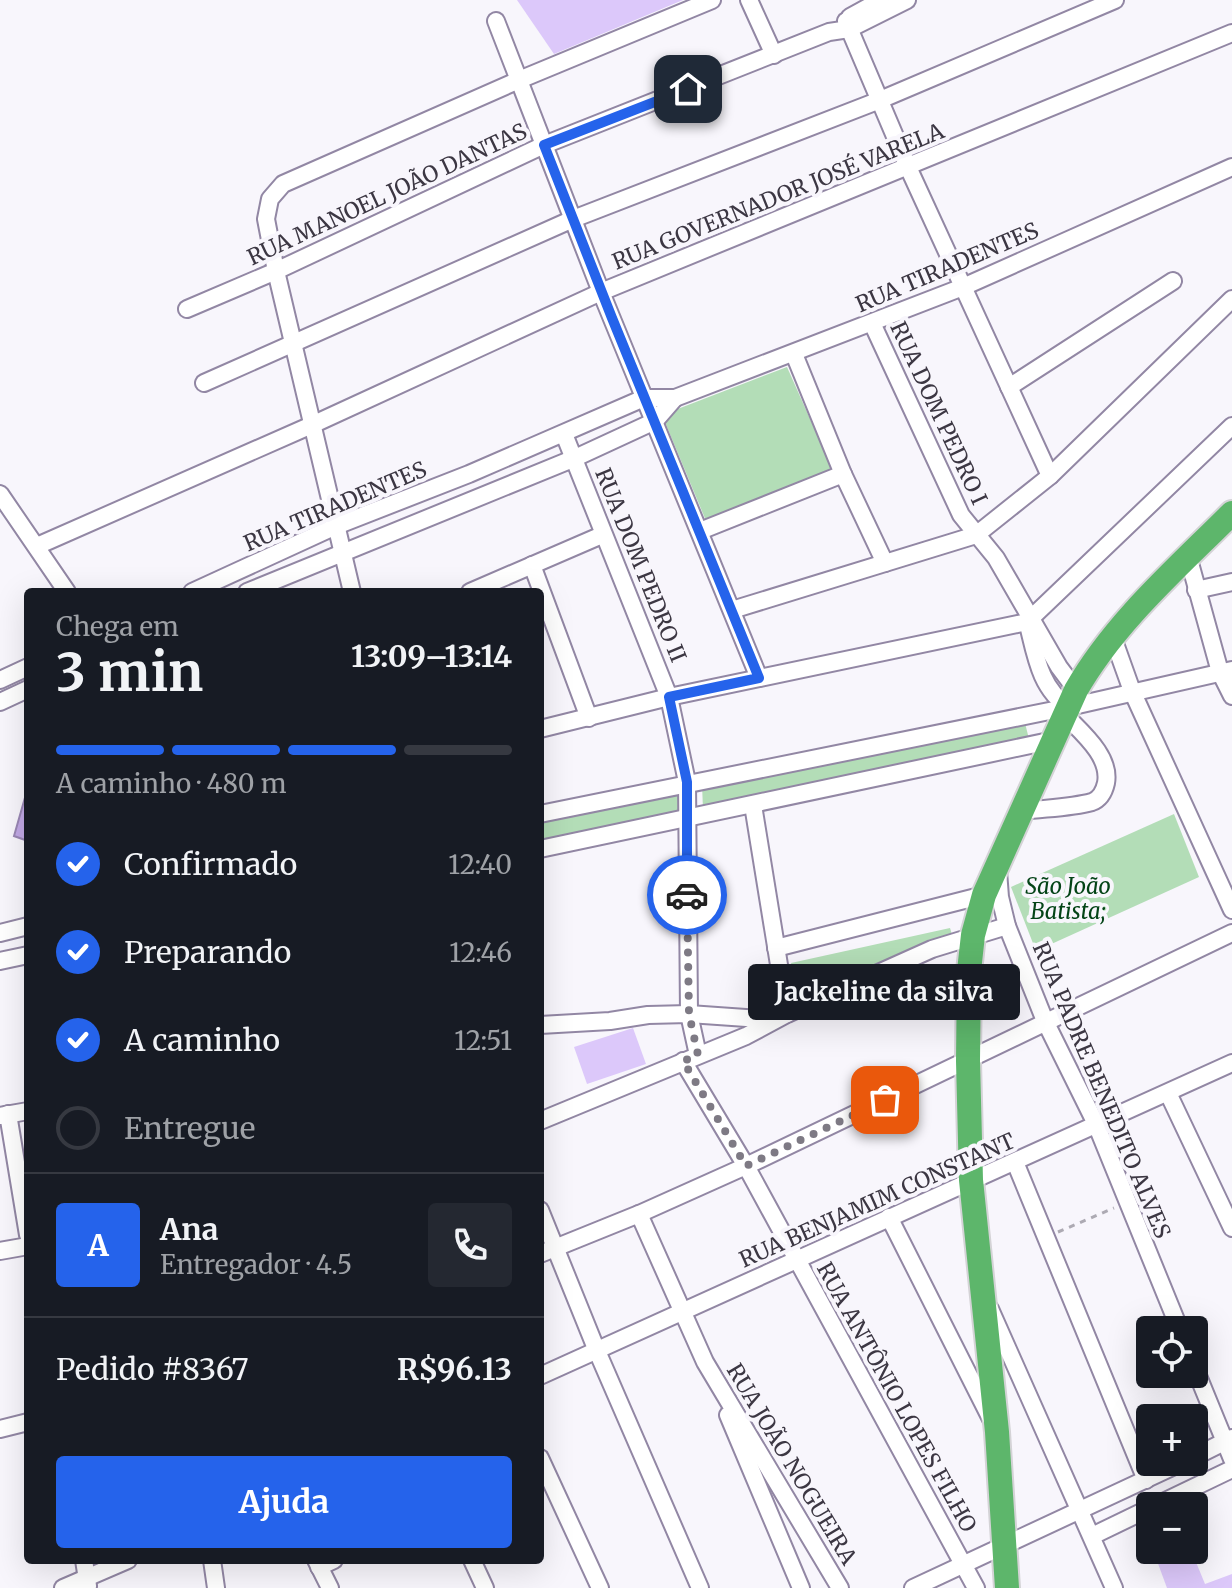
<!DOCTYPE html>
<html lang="pt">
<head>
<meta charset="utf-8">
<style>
  :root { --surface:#171b24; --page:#242831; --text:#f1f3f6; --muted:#9ea1a6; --line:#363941; --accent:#2563eb }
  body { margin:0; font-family:Merriweather,serif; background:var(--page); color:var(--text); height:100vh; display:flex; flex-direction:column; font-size:30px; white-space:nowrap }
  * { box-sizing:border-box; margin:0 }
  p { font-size:26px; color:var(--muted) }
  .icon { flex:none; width:44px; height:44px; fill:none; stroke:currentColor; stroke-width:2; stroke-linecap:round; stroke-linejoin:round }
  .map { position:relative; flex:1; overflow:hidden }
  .sheet { position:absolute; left:24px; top:588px; width:520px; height:976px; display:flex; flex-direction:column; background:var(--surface); border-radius:8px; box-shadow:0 8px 32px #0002 }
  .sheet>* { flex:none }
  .buttons { position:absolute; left:1136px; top:1316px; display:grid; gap:16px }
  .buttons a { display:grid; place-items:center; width:72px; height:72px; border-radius:8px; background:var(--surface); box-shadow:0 8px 32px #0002; font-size:40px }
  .pin { position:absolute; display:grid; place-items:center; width:68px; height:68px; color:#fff; margin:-34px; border-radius:16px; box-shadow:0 4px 12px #0006 }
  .courier { position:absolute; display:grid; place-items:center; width:80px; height:80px; margin:-40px; border:6px solid #2563eb; border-radius:50%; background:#fff; color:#222; box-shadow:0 2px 10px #0007 }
  .bubble { position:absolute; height:56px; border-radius:8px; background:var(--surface); box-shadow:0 8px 32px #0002; font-size:26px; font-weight:700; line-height:56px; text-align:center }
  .overview em { font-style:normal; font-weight:700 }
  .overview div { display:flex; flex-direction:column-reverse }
  .overview { display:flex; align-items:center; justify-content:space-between; height:136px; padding:0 32px }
  h1 { font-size:52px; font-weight:700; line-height:60px }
  .bar { display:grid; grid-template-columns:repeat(4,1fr); gap:12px 8px; align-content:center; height:96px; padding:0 32px }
  .bar i { height:10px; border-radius:6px; background:var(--line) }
  .bar .current { background:var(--accent) }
  .bar p { grid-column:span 4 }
  .line { display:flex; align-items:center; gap:20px; padding:0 32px; border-top:2px solid var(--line) }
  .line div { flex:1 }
  .round { display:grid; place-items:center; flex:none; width:84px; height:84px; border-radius:8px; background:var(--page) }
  ol { padding:0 32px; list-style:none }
  li { display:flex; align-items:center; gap:24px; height:88px }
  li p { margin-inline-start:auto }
  li .icon { padding:8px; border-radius:50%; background:var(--accent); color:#fff; stroke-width:4 }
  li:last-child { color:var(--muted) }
  li i { width:44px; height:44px; border:4px solid var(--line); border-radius:50% }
  .button { display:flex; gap:16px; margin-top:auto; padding:16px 32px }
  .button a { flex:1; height:92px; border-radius:8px; background:var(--accent); color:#fff; font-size:32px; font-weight:700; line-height:92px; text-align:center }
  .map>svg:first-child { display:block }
  .green { fill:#b3ddb7 }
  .water { fill:#c2a9e6; stroke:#9a87b5; stroke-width:2 }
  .building { fill:#dcc8fa }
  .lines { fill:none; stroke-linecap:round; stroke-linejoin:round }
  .minor-casing { stroke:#9287a4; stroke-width:20 }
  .highway-casing { stroke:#d4d3d6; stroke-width:28 }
  .path { stroke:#adaab3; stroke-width:3; stroke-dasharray:6 6; stroke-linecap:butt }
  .minor { stroke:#fff; stroke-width:16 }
  .highway { stroke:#5db66b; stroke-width:24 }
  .done { stroke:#7e7a84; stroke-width:8; stroke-dasharray:0 14.4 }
  .route { stroke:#2563eb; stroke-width:10 }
  .labels { text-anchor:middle; stroke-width:8; stroke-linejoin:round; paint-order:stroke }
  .street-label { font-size:22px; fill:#3c3743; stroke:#f8f6fc }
  .park-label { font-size:22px; font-style:italic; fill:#044417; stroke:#f8f6fc }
</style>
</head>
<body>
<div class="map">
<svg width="1232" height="1588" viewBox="0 0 1232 1588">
  <rect width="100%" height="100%" fill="#f8f6fc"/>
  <g class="green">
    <polygon points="787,367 835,475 709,528 662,415"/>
    <polygon points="1024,719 1029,739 703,810 702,784"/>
    <polygon points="682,791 683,810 540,840 540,821"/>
    <polygon points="1174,814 1199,877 1036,951 1011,887"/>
    <polygon points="950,928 953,938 802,996 791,963"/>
  </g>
  <polygon class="water" points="28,787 28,841 14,836"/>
  <g class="building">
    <polygon points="517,0 683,0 554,54"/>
    <polygon points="633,1028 646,1064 587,1084 574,1047"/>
    <polygon points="1153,1550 1191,1550 1205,1584 1232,1574 1232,1588 1167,1588"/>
  </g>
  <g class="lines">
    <g class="minor-casing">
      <g id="minor">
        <polyline points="749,0 774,55"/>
        <polyline points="850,17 881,0"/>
        <polyline points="496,21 601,292 759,678"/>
        <polyline points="846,21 908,167 1050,476"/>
        <polyline points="187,309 276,271 544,145 829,32 849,29 907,0"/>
        <polyline points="872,323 961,515 996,558 1059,667 1080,695"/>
        <polyline points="794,354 843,474 885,563"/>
        <polyline points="204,383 573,219 880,100 1115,0"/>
        <polyline points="1009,387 1173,281"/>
        <polyline points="564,434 669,697 687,782 689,1014 698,1055"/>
        <polyline points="0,494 67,592"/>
        <polyline points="700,531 843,474"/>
        <polyline points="37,546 314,424 601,292 1232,33"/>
        <polyline points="1188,556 1220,672 1232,696"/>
        <polyline points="532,565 589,718"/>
        <polyline points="1196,590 1232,582"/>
        <polyline points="192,592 336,526 469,474 644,398 675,398 963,287 1232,167"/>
        <polyline points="247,592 575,458 655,421 675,398"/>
        <polyline points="352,592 276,271 266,219 270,199 283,184 519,80 712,0"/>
        <polyline points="470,592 602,535"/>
        <polyline points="732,610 976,535 1050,476 1232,299"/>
        <path d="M1027,621C1035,651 1039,689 1069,707"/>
        <polyline points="1112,635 1132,691 1232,910"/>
        <polyline points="0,680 28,667"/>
        <polyline points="0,702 28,689"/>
        <polyline points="540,729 669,697 1027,622 1232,426"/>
        <polyline points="753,805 787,1014"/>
        <path d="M1023,811C1045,808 1070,808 1092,802C1100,799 1104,792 1106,783C1111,756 1081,732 1065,715"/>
        <polyline points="540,814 1069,707 1232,670"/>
        <polyline points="540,849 1054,740"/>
        <polyline points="998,871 1000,897 1007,926 1045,1021 1096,1124 1180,1330"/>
        <polyline points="0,933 28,926"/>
        <polyline points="776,948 984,895"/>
        <polyline points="0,961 28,955"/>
        <polyline points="540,1025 610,1021 648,1015 689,1014 774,1020"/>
        <polyline points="683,1061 746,1166 976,1588"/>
        <polyline points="1168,1093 1232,1228"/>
        <polyline points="8,1114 28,1235"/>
        <polyline points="0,1116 28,1111"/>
        <polyline points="540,1121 746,1036 787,1014 932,949 1007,926"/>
        <polyline points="1015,1162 1146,1480"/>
        <polyline points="540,1210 597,1351 700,1588"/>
        <polyline points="639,1214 705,1362 840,1588"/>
        <polyline points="889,1217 991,1419"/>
        <polyline points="0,1251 28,1246"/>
        <polyline points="540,1254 639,1214 746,1166 1232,933"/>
        <polyline points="990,1309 1114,1588"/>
        <polyline points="1194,1366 1232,1459"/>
        <polyline points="540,1376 1232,1063"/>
        <polyline points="728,1415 801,1588"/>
        <polyline points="0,1429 28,1422"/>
        <polyline points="1194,1457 1232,1438"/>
        <polyline points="540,1458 600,1588"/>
        <polyline points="1155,1506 1232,1469"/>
        <polyline points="1092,1536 1150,1508"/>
        <polyline points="84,1560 88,1586"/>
        <polyline points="212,1560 216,1588"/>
        <polyline points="316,1560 330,1588"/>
        <polyline points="472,1560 485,1588"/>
        <polyline points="319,1567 334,1560"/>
        <polyline points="63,1588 128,1560"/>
        <polyline points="913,1588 1183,1462"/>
      </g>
    </g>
    <g class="highway-casing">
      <path id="highway" d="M1007,1588L997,1432L971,1180L968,1061L969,971L973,935L984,895L1076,690C1115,622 1176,569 1232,513"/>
    </g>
    <polyline class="path" points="1058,1232 1114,1208"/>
    <use href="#minor" class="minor"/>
    <use href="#highway" class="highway"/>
  </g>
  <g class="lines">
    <polyline class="done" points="687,895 689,1014 698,1055 683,1061 746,1166 885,1100"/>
    <polyline class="route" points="687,895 687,782 669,697 759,678 612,318 544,145 688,89"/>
  </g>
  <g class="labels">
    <g class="street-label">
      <text transform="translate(387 194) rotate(-25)" y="8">RUA MANOEL JOÃO DANTAS</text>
      <text transform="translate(778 196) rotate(-22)" y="8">RUA GOVERNADOR JOSÉ VARELA</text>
      <text transform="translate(947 267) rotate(-23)" y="8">RUA TIRADENTES</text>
      <text transform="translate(939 413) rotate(65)" y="8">RUA DOM PEDRO I</text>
      <text transform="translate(335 506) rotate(-23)" y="8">RUA TIRADENTES</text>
      <text transform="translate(641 565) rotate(68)" y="8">RUA DOM PEDRO II</text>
      <text transform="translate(1102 1090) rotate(67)" y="8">RUA PADRE BENEDITO ALVES</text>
      <text transform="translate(877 1200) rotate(-24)" y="8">RUA BENJAMIM CONSTANT</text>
      <text transform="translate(897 1397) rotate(61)" y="8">RUA ANTÔNIO LOPES FILHO</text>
      <text transform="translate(792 1464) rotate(59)" y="8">RUA JOÃO NOGUEIRA</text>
    </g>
    <g class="park-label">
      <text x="1068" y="894">São João<tspan x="1068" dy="25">Batista;</tspan></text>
    </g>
  </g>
</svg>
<div class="buttons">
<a><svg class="icon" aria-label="locate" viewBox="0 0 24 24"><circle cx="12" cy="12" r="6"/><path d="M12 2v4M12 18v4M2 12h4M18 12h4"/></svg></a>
<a>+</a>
<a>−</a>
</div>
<div class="pin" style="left:885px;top:1100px;background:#ea580c"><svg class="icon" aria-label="bag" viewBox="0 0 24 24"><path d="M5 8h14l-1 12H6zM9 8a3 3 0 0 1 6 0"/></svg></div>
<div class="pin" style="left:688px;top:89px;background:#1f2937"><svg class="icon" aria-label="home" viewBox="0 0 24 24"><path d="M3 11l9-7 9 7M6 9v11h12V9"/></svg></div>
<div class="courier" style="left:687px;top:895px"><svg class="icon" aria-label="car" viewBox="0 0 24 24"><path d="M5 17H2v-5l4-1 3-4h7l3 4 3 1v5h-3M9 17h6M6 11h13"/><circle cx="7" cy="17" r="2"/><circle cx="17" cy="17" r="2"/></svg></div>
<div class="bubble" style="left:748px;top:964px;width:272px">Jackeline da silva</div>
<section class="sheet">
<div class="overview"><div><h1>3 min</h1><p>Chega em</p></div><em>13:09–13:14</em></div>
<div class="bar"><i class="current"></i><i class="current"></i><i class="current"></i><i></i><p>A caminho · 480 m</p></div>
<ol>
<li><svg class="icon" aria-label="check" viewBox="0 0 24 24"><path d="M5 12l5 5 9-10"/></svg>Confirmado<p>12:40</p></li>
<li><svg class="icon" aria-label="check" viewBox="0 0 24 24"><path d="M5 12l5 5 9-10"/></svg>Preparando<p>12:46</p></li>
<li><svg class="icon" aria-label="check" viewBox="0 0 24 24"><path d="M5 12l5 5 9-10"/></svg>A caminho<p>12:51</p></li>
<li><i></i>Entregue</li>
</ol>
<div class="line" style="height:144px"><b class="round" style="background:var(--accent);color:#fff">A</b><div><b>Ana</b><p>Entregador · 4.5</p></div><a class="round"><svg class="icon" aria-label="phone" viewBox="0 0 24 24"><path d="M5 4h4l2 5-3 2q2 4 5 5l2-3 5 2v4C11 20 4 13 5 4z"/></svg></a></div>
<div class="line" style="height:104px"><div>Pedido #8367</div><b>R$96.13</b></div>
<div class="button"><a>Ajuda</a></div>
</section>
</div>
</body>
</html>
